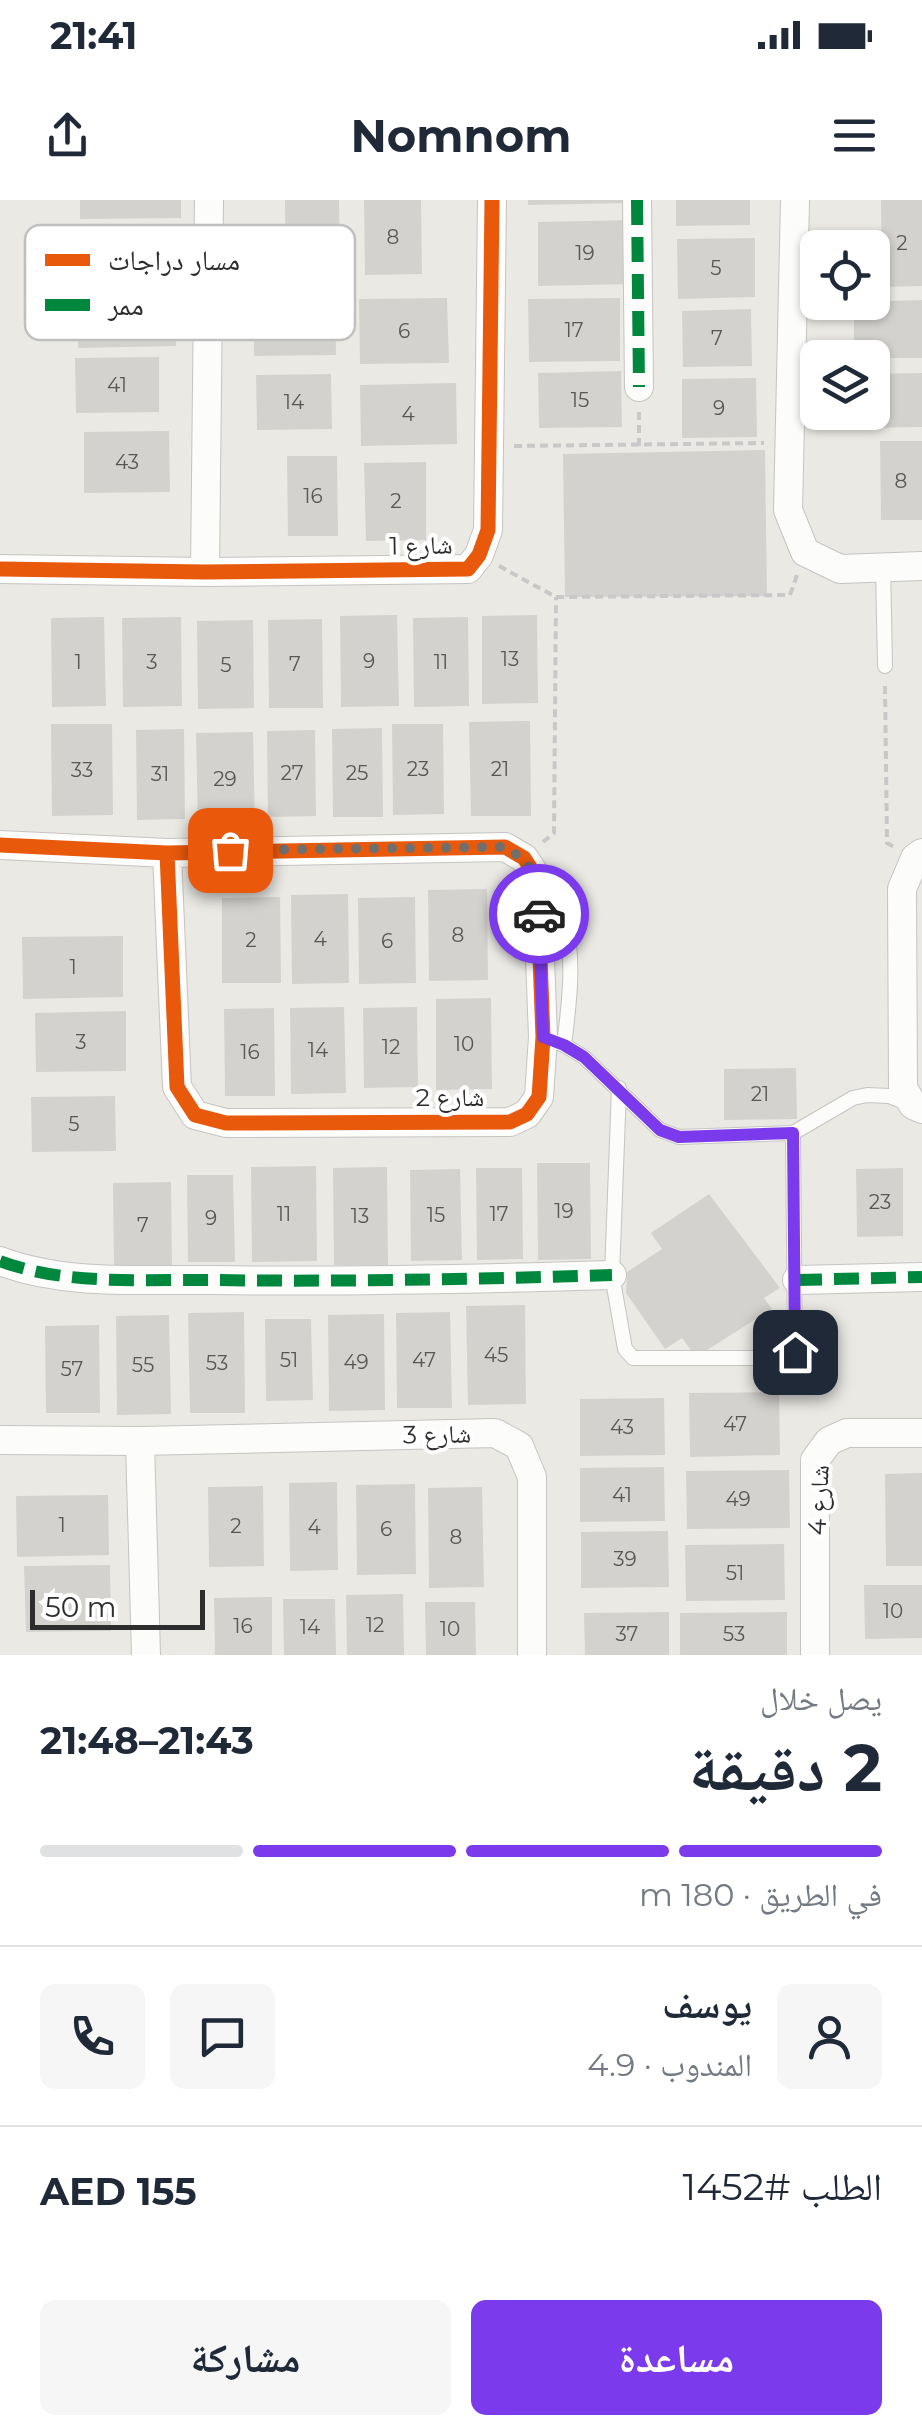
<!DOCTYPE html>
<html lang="ar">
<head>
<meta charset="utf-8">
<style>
  :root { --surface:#fff; --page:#f6f6f7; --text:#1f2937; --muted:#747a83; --line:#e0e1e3; --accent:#7c3aed }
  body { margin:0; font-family:Montserrat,"Noto Naskh Arabic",sans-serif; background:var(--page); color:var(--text); direction:rtl; height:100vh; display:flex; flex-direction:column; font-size:38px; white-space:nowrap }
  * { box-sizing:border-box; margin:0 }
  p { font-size:32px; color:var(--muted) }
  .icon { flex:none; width:55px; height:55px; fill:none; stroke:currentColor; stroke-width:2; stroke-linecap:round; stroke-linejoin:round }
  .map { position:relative; height:1455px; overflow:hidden; direction:ltr }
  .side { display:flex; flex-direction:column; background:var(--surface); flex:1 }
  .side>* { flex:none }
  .controls { position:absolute; left:800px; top:30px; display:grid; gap:20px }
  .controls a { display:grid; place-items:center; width:90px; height:90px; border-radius:15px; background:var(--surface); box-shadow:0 2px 8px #0004; font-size:50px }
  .scale { position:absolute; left:30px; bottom:25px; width:175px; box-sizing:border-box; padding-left:10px; border:5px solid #2d2d2d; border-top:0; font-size:28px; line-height:35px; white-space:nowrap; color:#2d2d2d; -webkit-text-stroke:8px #fff; paint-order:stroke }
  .pin { position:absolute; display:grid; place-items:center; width:85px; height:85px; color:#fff; margin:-42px; border-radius:20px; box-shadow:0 5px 15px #0006 }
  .courier { position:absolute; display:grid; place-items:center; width:100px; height:100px; margin:-50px; border:8px solid #7c3aed; border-radius:50%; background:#fff; color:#222; box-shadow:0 2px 12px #0007 }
  .overview em { font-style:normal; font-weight:700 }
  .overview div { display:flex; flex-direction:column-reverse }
  .overview { display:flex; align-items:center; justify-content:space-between; height:170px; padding:0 40px }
  h1 { font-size:65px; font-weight:700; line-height:75px }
  .bar { display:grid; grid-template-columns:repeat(4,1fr); gap:15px 10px; align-content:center; height:120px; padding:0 40px }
  .bar i { height:12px; border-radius:8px; background:var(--line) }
  .bar .selected { background:var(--accent) }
  .bar p { grid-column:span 4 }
  .line { display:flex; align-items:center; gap:25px; padding:0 40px; border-top:2px solid var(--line) }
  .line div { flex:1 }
  .round { display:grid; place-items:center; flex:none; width:105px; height:105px; border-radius:15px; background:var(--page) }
  .action { display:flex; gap:20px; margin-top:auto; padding:20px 40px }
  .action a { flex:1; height:115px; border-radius:15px; background:var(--accent); color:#fff; font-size:40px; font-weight:700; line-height:115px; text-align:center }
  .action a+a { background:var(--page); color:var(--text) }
  .status { display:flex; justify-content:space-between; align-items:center; height:70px; padding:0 50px; background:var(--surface); direction:ltr }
  .status svg { height:28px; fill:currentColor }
  header { display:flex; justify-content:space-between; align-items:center; height:130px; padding:0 40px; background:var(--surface); font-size:45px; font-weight:700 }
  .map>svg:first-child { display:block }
  .building { fill:#d4d2cf }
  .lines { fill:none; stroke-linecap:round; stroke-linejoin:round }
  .service-casing { stroke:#c5c4c3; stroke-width:16 }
  .minor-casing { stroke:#c5c4c3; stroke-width:30 }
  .path { stroke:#c8c8c8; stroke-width:4; stroke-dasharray:8 5; stroke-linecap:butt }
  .service { stroke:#fcfcfb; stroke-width:14 }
  .minor { stroke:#fcfcfb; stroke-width:28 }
  .quiet { stroke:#00873e; stroke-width:12; stroke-dasharray:25 12; stroke-linecap:butt }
  .cycleway-casing { stroke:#fff; stroke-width:21 }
  .cycleway { stroke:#e8590c; stroke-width:15 }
  .done { stroke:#706f6d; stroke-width:10; stroke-dasharray:0 18 }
  .route { stroke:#7c3aed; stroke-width:12 }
  .labels { text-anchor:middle; stroke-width:8; stroke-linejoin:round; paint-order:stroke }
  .number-label { font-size:20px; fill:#585756 }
  .street-label { font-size:25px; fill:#2d2d2d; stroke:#fff }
  .key { fill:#fff; stroke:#c0c0c0; stroke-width:2.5 }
  .key-label { font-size:28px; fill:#2d2d2d }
</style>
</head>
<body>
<div class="status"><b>21:41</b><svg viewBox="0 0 49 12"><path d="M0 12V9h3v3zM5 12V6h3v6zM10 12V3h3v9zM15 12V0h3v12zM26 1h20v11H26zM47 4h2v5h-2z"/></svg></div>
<header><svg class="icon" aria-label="menu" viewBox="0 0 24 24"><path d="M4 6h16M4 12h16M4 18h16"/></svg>Nomnom<svg class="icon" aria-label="share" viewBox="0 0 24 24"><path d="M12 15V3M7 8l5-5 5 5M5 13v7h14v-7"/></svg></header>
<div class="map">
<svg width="922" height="1455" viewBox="0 0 922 1455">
  <rect width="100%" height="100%" fill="#ebe9e4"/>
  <g class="building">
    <polygon points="80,0 181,0 181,18 80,19"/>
    <polygon points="285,0 339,0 340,83 286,83"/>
    <polygon points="364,0 421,0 422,74 365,75"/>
    <polygon points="528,0 630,0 630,3 528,5"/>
    <polygon points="676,0 750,0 750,25 676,26"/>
    <polygon points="881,0 922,0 922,86 882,87"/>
    <polygon points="632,20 632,84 538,86 538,22"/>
    <polygon points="755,38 755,97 678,99 677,39"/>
    <polygon points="176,94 176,146 78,148 77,95"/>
    <polygon points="335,98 336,155 254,156 253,99"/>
    <polygon points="447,98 449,163 360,164 359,99"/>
    <polygon points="620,98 620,161 529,162 528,99"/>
    <polygon points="922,100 922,158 854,158 854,102"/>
    <polygon points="751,109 752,166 683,167 682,111"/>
    <polygon points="159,157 159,212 76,213 75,158"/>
    <polygon points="621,171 622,227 539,228 538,173"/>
    <polygon points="922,173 922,227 855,228 855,212 872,212 872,174"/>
    <polygon points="331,174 332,229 257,230 256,175"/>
    <polygon points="756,178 757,237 682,238 682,179"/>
    <polygon points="456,183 457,244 361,246 360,185"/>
    <polygon points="169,231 170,292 84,293 84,232"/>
    <polygon points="880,241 922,241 922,320 881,320"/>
    <polygon points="765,250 767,396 565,397 563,254"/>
    <polygon points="287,256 337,256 338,336 288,336"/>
    <polygon points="426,262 426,340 366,341 364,263"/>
    <polygon points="397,415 399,506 341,507 340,416"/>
    <polygon points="537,415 538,503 482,504 482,416"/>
    <polygon points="104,417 106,506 52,507 51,418"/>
    <polygon points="181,417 182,506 123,507 122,418"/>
    <polygon points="468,417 469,506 414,507 413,418"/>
    <polygon points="322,419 323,508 269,508 268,420"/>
    <polygon points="253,420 254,508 198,509 197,421"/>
    <polygon points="530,521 531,616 471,616 469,522"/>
    <polygon points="51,524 112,524 113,615 52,616"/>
    <polygon points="392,524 443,524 444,614 393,615"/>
    <polygon points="382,528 383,617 333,617 332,529"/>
    <polygon points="184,529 185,619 137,620 136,530"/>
    <polygon points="315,530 316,616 268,617 267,531"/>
    <polygon points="253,532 255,625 198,626 196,533"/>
    <polygon points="487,689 488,780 429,781 428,690"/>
    <polygon points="348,694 349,783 292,784 291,695"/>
    <polygon points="280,697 281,783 222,783 222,698"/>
    <polygon points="415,697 416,783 359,784 358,698"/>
    <polygon points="123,736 123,797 23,799 22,737"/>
    <polygon points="491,798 492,889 436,890 436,799"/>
    <polygon points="344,807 346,893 291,894 290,808"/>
    <polygon points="417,807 418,887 364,888 363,808"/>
    <polygon points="274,808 275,896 225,896 224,809"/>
    <polygon points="126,811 126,871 36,872 35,813"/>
    <polygon points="796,868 797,919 724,920 724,869"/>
    <polygon points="115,896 116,951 32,952 31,897"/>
    <polygon points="537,963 590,963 591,1059 538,1060"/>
    <polygon points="316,966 317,1061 252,1062 251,967"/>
    <polygon points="387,967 388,1065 334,1065 333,968"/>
    <polygon points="476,968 522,968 523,1059 477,1060"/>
    <polygon points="903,968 903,1036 857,1037 856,969"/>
    <polygon points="460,969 462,1060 411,1061 410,970"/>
    <polygon points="187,975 233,975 235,1062 188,1062"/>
    <polygon points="171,982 172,1067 114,1068 113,983"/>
    <polygon points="709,994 780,1088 764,1098 772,1109 696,1157 682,1138 665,1149 626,1093 627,1072 662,1049 651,1033"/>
    <polygon points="525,1105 526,1204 468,1205 466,1106"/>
    <polygon points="244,1112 245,1213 190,1213 188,1113"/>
    <polygon points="450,1112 452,1208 397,1208 396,1113"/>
    <polygon points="384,1114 385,1210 329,1211 328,1115"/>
    <polygon points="169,1115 171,1214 117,1215 116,1116"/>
    <polygon points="265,1119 311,1119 313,1200 266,1201"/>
    <polygon points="99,1125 100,1213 46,1213 45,1126"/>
    <polygon points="779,1192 780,1255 690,1257 689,1193"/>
    <polygon points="664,1198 665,1255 580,1256 580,1199"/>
    <polygon points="664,1267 665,1321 580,1322 580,1268"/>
    <polygon points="789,1270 790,1328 687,1329 686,1271"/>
    <polygon points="922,1273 922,1366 886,1366 885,1274"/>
    <polygon points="337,1282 338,1370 290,1371 289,1283"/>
    <polygon points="415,1284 416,1374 357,1375 356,1285"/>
    <polygon points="263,1286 264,1366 209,1367 208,1287"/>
    <polygon points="482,1287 484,1387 429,1388 428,1288"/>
    <polygon points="108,1295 109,1355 17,1357 16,1296"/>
    <polygon points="668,1331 669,1387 581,1388 581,1332"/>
    <polygon points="784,1344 785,1400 686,1401 685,1345"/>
    <polygon points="110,1365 111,1431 26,1432 24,1366"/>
    <polygon points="864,1385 922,1385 922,1438 865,1439"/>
    <polygon points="403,1394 404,1455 347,1455 346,1395"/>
    <polygon points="272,1397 272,1455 215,1455 214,1398"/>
    <polygon points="283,1399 335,1399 336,1455 284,1455"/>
    <polygon points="425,1402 475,1402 476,1455 426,1455"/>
    <polygon points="669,1412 669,1455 585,1455 584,1413"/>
    <polygon points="787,1412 787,1455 680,1455 680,1413"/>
  </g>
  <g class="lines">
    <g class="service-casing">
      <g id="service">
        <polyline points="883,367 885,466"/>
        <path d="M538,714L562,721C577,750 568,813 564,845"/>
        <polyline points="543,837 564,845 584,857 660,930 679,937 793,933 853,898 867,895 889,896 910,904"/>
        <polyline points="619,888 612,1075 625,1149 633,1158 785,1158 795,1152 793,933"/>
      </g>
    </g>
    <g class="minor-casing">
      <g id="minor">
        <polyline points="637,0 639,187"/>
        <polyline points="795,0 788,310 805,352 840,369 922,366"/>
        <polyline points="0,369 205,372 468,369 479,355 488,330 492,0"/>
        <polyline points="205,372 209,0"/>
        <polyline points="0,645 167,653 505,647 524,658 537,678 543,837 539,897 527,914 510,922 226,923 195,915 177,887 167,653"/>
        <polyline points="922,653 915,658 902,689 903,888 913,905 922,909"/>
        <path d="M0,1061C67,1086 142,1079 213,1080C346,1082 478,1079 612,1075"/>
        <polyline points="797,1080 922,1077"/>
        <polyline points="0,1240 140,1241 495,1233 519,1246 532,1277 532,1455"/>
        <polyline points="140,1241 146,1455"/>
        <polyline points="815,1455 815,1260 829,1241 847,1233 922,1233"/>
      </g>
    </g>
    <g class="path">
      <polyline points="514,246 764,243"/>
      <polyline points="639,246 639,211"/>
      <polyline points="499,366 556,397 790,395 797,375"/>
      <polyline points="885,486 887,643 894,647"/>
      <polyline points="543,642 554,633 556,397"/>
    </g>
    <use href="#service" class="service"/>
    <use href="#minor" class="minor"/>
    <g class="quiet">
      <polyline points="637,0 639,187"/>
      <path d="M0,1061C67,1086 142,1079 213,1080C346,1082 478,1079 612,1075"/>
      <polyline points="797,1080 922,1077"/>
    </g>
    <g class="cycleway-casing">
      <g id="cycleway">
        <polyline points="0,369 205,372 468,369 479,355 488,330 492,0"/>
        <polyline points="0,645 167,653 505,647 524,658 537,678 543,837 539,897 527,914 510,922 226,923 195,915 177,887 167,653"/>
      </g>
    </g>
    <use href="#cycleway" class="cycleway"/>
  </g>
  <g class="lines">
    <path class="done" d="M230,650L505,647C537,667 537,678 539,714"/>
    <polyline class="route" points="539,714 543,837 564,845 584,857 660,930 679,937 793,933 795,1152"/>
  </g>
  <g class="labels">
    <g class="number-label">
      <text x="393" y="44">8</text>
      <text x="902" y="50">2</text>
      <text x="585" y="60">19</text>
      <text x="716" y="75">5</text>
      <text x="574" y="137">17</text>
      <text x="404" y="138">6</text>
      <text x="717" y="145">7</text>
      <text x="117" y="192">41</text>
      <text x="580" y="207">15</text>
      <text x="294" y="209">14</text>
      <text x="719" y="215">9</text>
      <text x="408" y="221">4</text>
      <text x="127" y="269">43</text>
      <text x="901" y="288">8</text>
      <text x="313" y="303">16</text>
      <text x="396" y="308">2</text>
      <text x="510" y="466">13</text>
      <text x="369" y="468">9</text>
      <text x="78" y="469">1</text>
      <text x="152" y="469">3</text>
      <text x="441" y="469">11</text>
      <text x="295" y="471">7</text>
      <text x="226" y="472">5</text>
      <text x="418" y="576">23</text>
      <text x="500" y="576">21</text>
      <text x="82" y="577">33</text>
      <text x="292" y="580">27</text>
      <text x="357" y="580">25</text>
      <text x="160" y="581">31</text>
      <text x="225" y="586">29</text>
      <text x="458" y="742">8</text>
      <text x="320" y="746">4</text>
      <text x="251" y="747">2</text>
      <text x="387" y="748">6</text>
      <text x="73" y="774">1</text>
      <text x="81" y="849">3</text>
      <text x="464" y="851">10</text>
      <text x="391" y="854">12</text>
      <text x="318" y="857">14</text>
      <text x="250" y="859">16</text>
      <text x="760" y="901">21</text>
      <text x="74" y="931">5</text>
      <text x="880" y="1009">23</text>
      <text x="564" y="1018">19</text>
      <text x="284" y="1021">11</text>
      <text x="499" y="1021">17</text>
      <text x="436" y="1022">15</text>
      <text x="360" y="1023">13</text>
      <text x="211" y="1025">9</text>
      <text x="143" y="1032">7</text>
      <text x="496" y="1162">45</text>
      <text x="289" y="1167">51</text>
      <text x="424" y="1167">47</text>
      <text x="356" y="1169">49</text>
      <text x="217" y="1170">53</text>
      <text x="143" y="1172">55</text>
      <text x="72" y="1176">57</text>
      <text x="735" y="1231">47</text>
      <text x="622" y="1234">43</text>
      <text x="622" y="1302">41</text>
      <text x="738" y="1306">49</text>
      <text x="62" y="1332">1</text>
      <text x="236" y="1333">2</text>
      <text x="314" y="1334">4</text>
      <text x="386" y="1336">6</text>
      <text x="456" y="1344">8</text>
      <text x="625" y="1366">39</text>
      <text x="735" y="1380">51</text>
      <text x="893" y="1418">10</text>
      <text x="375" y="1432">12</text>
      <text x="243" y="1433">16</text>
      <text x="310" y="1434">14</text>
      <text x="450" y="1436">10</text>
      <text x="627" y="1441">37</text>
      <text x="734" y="1441">53</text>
    </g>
    <g class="street-label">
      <text transform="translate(421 345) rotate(-1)" y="9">شارع 1</text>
      <text x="450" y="906">شارع 2</text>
      <text transform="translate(437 1234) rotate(-1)" y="9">شارع 3</text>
      <text transform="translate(818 1300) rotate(-87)" y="9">شارع 4</text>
    </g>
  </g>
  <rect x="25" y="25" width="330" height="115" rx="15" class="key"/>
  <rect x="45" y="54" width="45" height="12" fill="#e8590c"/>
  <rect x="45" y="99" width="45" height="12" fill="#00873e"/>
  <g class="key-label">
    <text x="108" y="70">مسار دراجات</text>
    <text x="108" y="115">ممر</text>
  </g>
</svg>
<div class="controls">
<a><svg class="icon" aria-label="locate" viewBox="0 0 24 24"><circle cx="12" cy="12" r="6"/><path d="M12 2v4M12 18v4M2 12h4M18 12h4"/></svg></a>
<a><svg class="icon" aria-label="layers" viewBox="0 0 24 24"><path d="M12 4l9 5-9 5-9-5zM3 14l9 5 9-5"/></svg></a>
</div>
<div class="scale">50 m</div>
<div class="pin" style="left:230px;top:650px;background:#ea580c"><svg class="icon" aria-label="bag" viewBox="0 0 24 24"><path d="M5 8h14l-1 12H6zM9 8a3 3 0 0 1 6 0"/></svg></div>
<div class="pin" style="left:795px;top:1152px;background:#1f2937"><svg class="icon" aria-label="home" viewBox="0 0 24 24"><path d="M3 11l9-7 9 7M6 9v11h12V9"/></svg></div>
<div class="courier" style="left:539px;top:714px"><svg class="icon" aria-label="car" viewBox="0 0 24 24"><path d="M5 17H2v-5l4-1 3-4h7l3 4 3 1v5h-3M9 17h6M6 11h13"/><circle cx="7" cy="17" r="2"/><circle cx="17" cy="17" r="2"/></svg></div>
</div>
<section class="side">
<div class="overview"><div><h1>2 دقيقة</h1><p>يصل خلال</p></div><em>21:43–21:48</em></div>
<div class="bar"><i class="selected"></i><i class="selected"></i><i class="selected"></i><i></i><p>في الطريق · 180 m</p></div>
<div class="line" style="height:180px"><a class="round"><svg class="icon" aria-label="person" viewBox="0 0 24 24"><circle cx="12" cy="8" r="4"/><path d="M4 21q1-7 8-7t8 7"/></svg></a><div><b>يوسف</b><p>المندوب · 4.9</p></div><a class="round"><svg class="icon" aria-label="chat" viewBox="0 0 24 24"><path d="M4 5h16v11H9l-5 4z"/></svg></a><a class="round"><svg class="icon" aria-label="phone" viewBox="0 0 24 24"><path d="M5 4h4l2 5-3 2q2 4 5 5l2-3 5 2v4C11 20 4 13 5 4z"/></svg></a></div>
<div class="line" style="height:130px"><div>الطلب #1452</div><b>AED 155</b></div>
<div class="action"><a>مساعدة</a><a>مشاركة</a></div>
</section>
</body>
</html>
